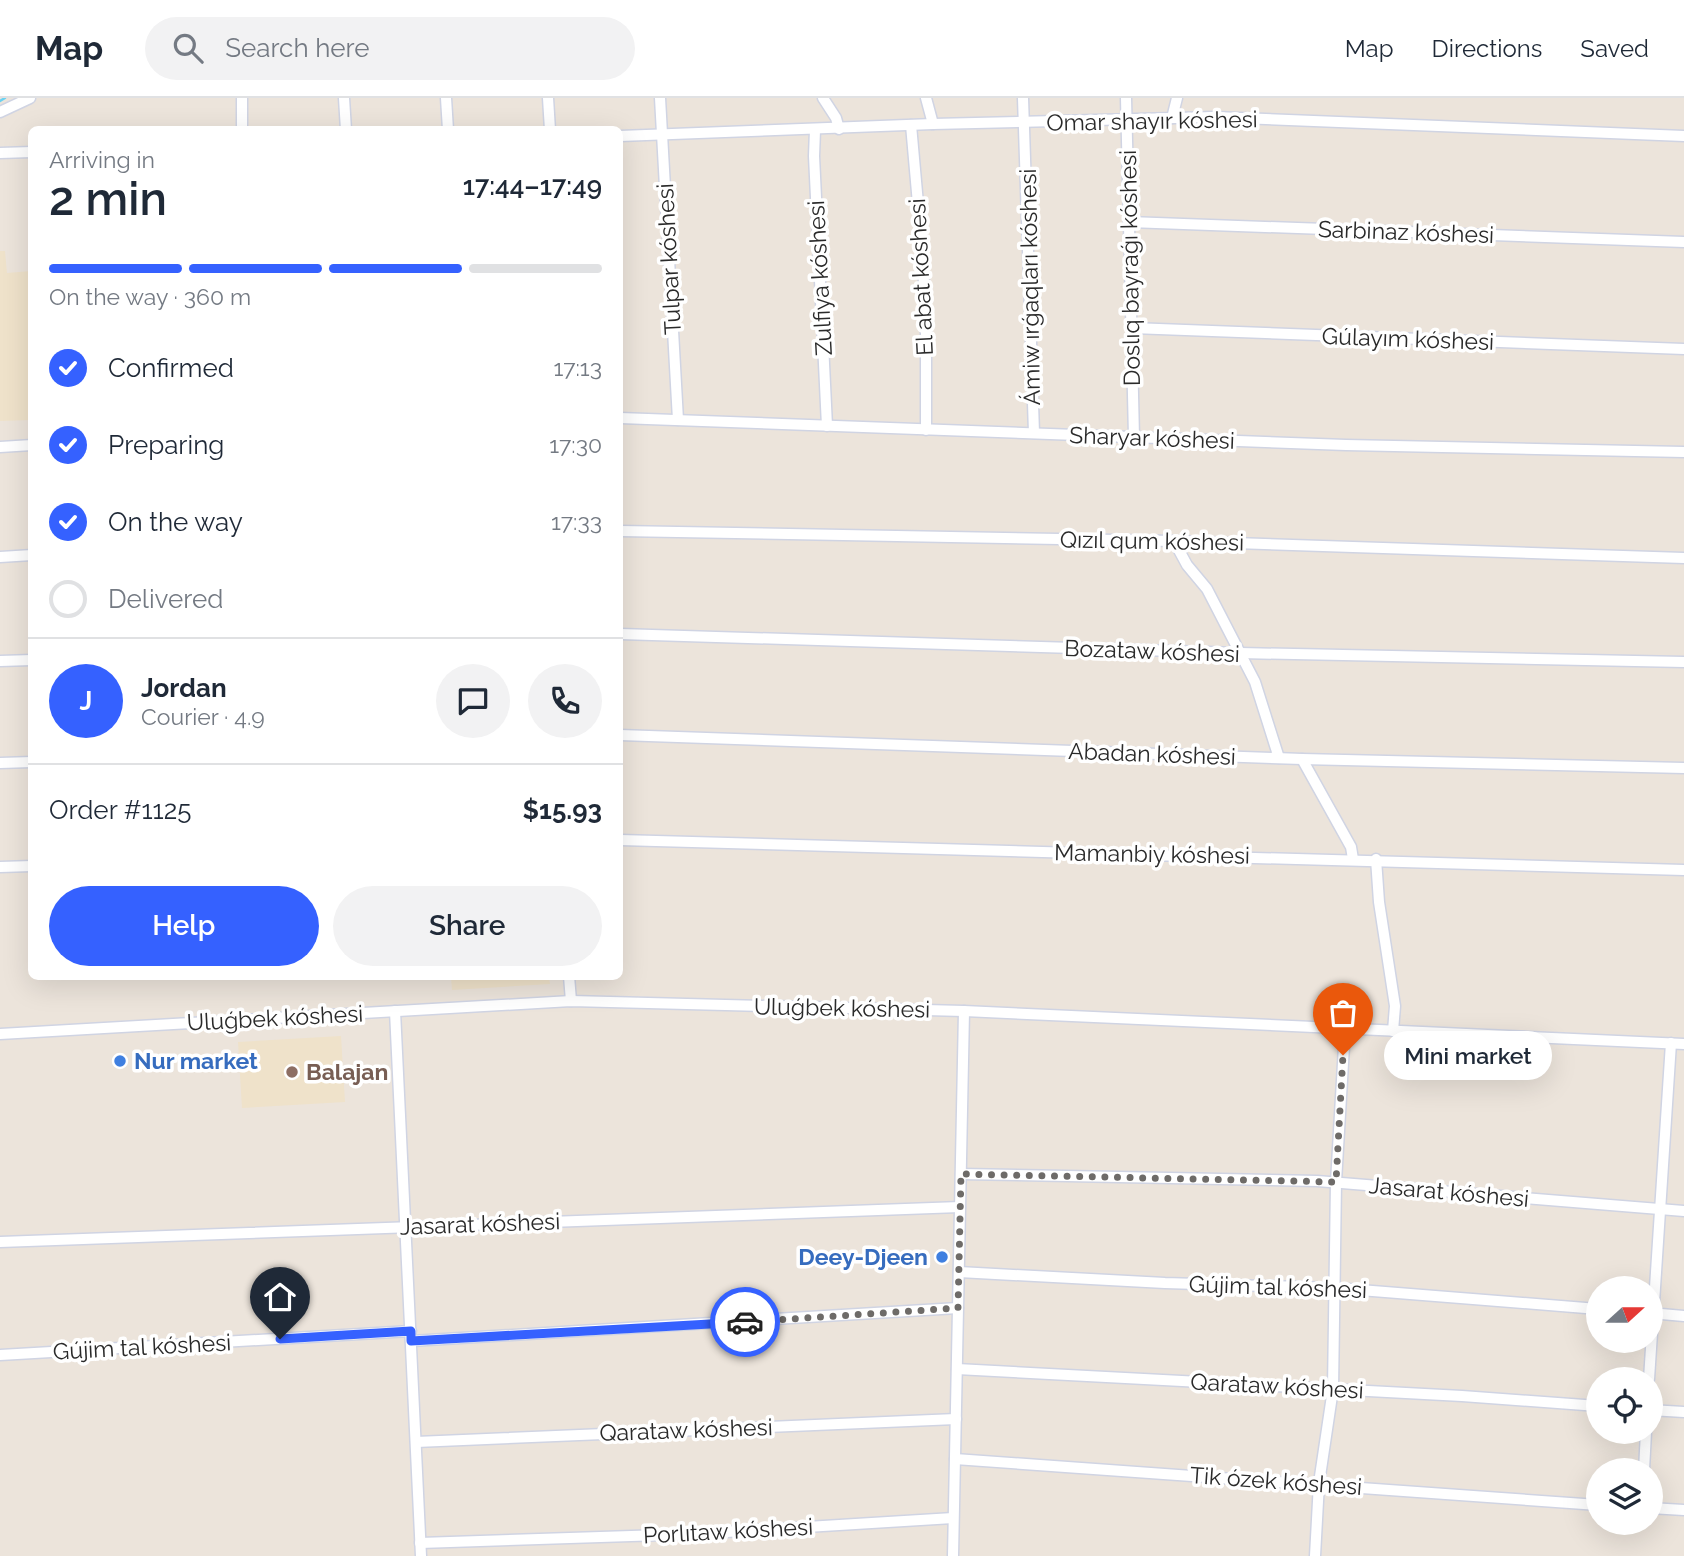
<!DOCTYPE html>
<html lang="en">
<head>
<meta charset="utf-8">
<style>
  :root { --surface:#fff; --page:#f2f2f3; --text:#1f2937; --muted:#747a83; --line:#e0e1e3; --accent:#3561ff }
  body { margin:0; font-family:Raleway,sans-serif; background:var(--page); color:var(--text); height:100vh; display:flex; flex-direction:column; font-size:26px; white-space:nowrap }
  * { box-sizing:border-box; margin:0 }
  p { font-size:23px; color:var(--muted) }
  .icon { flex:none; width:38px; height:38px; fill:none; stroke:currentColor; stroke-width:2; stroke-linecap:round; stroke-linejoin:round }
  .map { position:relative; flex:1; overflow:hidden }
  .sheet { position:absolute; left:28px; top:28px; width:595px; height:854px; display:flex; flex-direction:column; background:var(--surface); border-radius:10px; box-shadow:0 7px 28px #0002 }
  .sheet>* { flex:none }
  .needle { width:46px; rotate:69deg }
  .fabs { position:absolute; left:1586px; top:1178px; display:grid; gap:14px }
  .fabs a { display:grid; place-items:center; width:77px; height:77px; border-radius:50%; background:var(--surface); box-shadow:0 7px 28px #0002; font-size:35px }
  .pin { position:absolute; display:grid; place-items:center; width:60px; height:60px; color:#fff; margin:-72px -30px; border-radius:50% 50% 50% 0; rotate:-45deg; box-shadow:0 0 7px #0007 }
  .pin .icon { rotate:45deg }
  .courier { position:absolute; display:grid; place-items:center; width:70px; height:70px; margin:-35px; border:5px solid #3561ff; border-radius:50%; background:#fff; color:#222; box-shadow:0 2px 9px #0007 }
  .bubble { position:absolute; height:49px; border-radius:24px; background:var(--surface); box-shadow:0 7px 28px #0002; font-size:23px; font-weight:600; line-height:49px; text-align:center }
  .headline em { font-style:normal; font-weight:600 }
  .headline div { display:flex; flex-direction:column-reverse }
  .headline { display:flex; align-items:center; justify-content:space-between; height:119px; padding:0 21px }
  h1 { font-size:46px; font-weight:600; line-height:52px }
  .bar { display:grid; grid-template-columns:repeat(4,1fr); gap:10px 7px; align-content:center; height:84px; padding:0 21px }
  .bar i { height:9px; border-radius:5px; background:var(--line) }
  .bar .on { background:var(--accent) }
  .bar p { grid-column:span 4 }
  .line { display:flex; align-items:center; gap:18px; padding:0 21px; border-top:2px solid var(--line) }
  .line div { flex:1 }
  .round { display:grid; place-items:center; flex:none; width:74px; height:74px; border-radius:37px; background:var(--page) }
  ol { padding:0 21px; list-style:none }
  li { display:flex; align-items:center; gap:21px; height:77px }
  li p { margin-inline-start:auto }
  li .icon { padding:7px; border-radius:50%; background:var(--accent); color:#fff; stroke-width:4 }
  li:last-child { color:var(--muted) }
  li i { width:38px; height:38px; border:4px solid var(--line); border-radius:50% }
  .cta { display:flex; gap:14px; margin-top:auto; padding:14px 21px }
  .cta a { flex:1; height:80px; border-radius:42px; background:var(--accent); color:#fff; font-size:28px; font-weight:600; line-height:80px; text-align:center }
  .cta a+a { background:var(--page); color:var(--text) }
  header { display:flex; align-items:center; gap:42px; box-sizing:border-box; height:98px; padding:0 35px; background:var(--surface); border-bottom:2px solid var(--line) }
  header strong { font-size:33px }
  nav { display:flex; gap:38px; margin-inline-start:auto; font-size:24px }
  .search { width:490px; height:63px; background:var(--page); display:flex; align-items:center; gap:18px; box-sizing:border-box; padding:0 24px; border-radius:38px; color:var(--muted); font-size:26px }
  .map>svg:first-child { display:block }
  .education { fill:#efe2ca }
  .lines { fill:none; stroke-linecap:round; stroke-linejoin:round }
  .stream { stroke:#6ad2f2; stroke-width:2.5 }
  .minor-casing { stroke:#d0d4e3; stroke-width:13 }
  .minor { stroke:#fff; stroke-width:10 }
  .done { stroke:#6e6b68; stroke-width:7; stroke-dasharray:0 12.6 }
  .route { stroke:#3561ff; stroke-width:9 }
  .shop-dot { fill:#3f7fe0; stroke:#fff; stroke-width:2.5 }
  .education-dot { fill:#8d6e63; stroke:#fff; stroke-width:2.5 }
  .labels { text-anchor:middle; stroke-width:7; stroke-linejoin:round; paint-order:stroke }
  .street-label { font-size:23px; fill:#2a2a2a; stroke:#fff }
  .shop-label { font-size:23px; font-weight:bold; fill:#366cbe; stroke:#fff; text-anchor:start }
  .education-label { font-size:23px; font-weight:bold; fill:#785e54; stroke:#fff; text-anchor:start }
</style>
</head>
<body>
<header>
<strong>Map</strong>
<div class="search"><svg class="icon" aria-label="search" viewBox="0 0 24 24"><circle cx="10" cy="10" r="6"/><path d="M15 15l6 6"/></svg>Search here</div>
<nav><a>Map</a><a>Directions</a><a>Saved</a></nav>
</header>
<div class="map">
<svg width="1684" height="1458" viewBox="0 0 1684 1458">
  <rect width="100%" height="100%" fill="#ece4db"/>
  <g class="education">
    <polygon points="0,153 5,153 7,175 31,173 31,322 0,323"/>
    <polygon points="451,879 549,879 550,886 452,892"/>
    <polygon points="341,938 345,1004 242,1010 238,944"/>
  </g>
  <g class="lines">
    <polyline class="stream" points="0,3 5,0"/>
    <g class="minor-casing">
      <g id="minor">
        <polyline points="242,0 242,32"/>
        <polyline points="344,0 346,32"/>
        <polyline points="446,0 448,32"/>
        <polyline points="548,0 550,32"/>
        <polyline points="660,0 678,322"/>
        <polyline points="823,0 836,20 839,31"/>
        <polyline points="926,0 933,26"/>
        <polyline points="1023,0 1034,335"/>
        <polyline points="1126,0 1134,339"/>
        <polyline points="0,14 30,0"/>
        <polyline points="1172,20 1177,0"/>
        <polyline points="911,27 923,162 926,235 926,332"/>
        <polyline points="815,32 814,58 827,328"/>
        <polyline points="620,38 933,26 1215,19 1684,38"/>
        <polyline points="0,55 32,54"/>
        <polyline points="1129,124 1684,144"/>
        <polyline points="1132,230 1684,251"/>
        <polyline points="620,320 1346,347 1684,354"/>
        <polyline points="0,349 32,347"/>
        <polyline points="620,433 1174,443 1684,460"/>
        <polyline points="1174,443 1187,467 1207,491 1255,584 1279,660"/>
        <polyline points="0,459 32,457"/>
        <polyline points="620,536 1240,555 1684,564"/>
        <polyline points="0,563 32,562"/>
        <polyline points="620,637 1302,661 1684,670"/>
        <polyline points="1302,661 1351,749 1353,761"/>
        <polyline points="0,665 32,664"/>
        <polyline points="620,742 1684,772"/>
        <polyline points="1376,761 1379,804 1395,908 1393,933"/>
        <polyline points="0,769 32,768"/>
        <polyline points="569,878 571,903"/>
        <polyline points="395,913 421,1458"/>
        <polyline points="0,936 571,903 964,913 1684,946"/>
        <polyline points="961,1076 1317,1083 1684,1113"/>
        <polyline points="0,1144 960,1109"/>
        <polyline points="959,1174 1165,1185 1335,1190 1598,1211"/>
        <polyline points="1650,1215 1684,1218"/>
        <polyline points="411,1243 958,1210"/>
        <polyline points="0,1257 411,1233"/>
        <polyline points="957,1271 1462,1298 1598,1308"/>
        <polyline points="1649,1281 1671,945"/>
        <polyline points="1650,1312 1684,1314"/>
        <polyline points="416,1344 956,1321"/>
        <polyline points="955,1361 1598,1407"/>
        <polyline points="1644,1372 1646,1334"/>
        <polyline points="1650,1410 1684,1412"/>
        <polyline points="420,1445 693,1436 953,1420"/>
        <polyline points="953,1458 964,913"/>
        <polyline points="1315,1458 1319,1385 1333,1291 1336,1084 1345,931"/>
      </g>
    </g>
    <use href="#minor" class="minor"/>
  </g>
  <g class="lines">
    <polyline class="done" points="745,1224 958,1210 961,1076 1336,1084 1343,957"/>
    <polyline class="route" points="280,1241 411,1233 411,1243 745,1224"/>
  </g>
  <g class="shop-dot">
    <circle cx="120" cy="963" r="7"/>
    <circle cx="942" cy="1159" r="7"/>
  </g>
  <circle class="education-dot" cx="292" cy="974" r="7"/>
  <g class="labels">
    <g class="street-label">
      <text transform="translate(1152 23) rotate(-1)" y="8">Omar shayır kóshesi</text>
      <text transform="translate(1406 134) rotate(2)" y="8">Sarbinaz kóshesi</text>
      <text transform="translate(669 161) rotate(-93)" y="8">Tulpar kóshesi</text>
      <text transform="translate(1130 170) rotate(-91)" y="8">Doslıq bayraǵı kóshesi</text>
      <text transform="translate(921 179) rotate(-93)" y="8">El abat kóshesi</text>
      <text transform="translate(820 180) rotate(-93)" y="8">Zulfiya kóshesi</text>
      <text transform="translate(1030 189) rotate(-91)" y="8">Ámiw ırǵaqları kóshesi</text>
      <text transform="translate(1408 241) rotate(2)" y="8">Gúlayım kóshesi</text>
      <text transform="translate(1152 340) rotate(2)" y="8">Sharyar kóshesi</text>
      <text transform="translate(1152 443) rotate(1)" y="8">Qızıl qum kóshesi</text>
      <text transform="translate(1152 553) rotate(2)" y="8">Bozataw kóshesi</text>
      <text transform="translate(1152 656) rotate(2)" y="8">Abadan kóshesi</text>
      <text transform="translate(1152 756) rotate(1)" y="8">Mamanbiy kóshesi</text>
      <text transform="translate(842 910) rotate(1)" y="8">Uluǵbek kóshesi</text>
      <text transform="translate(275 920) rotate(-3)" y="8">Uluǵbek kóshesi</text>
      <text transform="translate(1449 1094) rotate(5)" y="8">Jasarat kóshesi</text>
      <text transform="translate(480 1126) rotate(-2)" y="8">Jasarat kóshesi</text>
      <text transform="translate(1278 1189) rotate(2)" y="8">Gújim tal kóshesi</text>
      <text transform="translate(142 1249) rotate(-3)" y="8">Gújim tal kóshesi</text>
      <text transform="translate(1277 1288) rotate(3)" y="8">Qarataw kóshesi</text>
      <text transform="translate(686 1332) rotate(-2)" y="8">Qarataw kóshesi</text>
      <text transform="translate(1276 1383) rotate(4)" y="8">Tik ózek kóshesi</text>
      <text transform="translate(728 1433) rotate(-3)" y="8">Porlıtaw kóshesi</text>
    </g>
    <g class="shop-label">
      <text x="134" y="971">Nur market</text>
      <text x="928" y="1167" text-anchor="end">Deey-Djeen</text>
    </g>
    <g class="education-label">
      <text x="306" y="982">Balajan</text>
    </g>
  </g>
</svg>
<div class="fabs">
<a><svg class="needle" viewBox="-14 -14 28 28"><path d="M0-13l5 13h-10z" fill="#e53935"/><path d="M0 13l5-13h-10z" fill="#747a83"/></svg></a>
<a><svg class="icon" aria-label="locate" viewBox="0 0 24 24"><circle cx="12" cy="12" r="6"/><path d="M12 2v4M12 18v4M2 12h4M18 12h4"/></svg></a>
<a><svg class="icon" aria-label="layers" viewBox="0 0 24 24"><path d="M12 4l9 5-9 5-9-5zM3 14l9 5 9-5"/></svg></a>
</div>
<div class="pin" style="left:1343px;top:957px;background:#ea580c"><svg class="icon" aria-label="bag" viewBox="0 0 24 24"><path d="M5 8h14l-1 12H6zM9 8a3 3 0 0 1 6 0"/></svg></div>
<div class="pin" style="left:280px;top:1241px;background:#1f2937"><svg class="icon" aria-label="home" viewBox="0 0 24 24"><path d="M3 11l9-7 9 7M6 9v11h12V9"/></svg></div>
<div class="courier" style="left:745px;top:1224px"><svg class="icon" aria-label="car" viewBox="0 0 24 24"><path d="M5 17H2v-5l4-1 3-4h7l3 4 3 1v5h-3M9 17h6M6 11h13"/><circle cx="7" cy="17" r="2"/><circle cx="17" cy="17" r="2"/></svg></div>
<div class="bubble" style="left:1384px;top:933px;width:168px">Mini market</div>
<section class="sheet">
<div class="headline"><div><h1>2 min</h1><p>Arriving in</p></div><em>17:44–17:49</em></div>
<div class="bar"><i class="on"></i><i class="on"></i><i class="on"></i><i></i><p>On the way · 360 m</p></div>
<ol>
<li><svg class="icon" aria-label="check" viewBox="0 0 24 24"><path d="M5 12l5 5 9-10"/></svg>Confirmed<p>17:13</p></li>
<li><svg class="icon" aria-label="check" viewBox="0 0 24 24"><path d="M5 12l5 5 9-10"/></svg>Preparing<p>17:30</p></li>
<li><svg class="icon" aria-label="check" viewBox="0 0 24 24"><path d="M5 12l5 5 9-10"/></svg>On the way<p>17:33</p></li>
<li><i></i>Delivered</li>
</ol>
<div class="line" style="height:126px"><b class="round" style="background:var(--accent);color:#fff">J</b><div><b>Jordan</b><p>Courier · 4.9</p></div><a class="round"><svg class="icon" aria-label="chat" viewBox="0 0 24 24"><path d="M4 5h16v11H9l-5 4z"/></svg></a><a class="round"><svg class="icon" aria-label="phone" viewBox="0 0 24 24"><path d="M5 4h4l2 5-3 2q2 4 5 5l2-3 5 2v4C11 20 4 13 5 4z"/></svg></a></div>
<div class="line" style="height:91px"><div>Order #1125</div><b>$15.93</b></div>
<div class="cta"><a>Help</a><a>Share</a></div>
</section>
</div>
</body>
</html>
